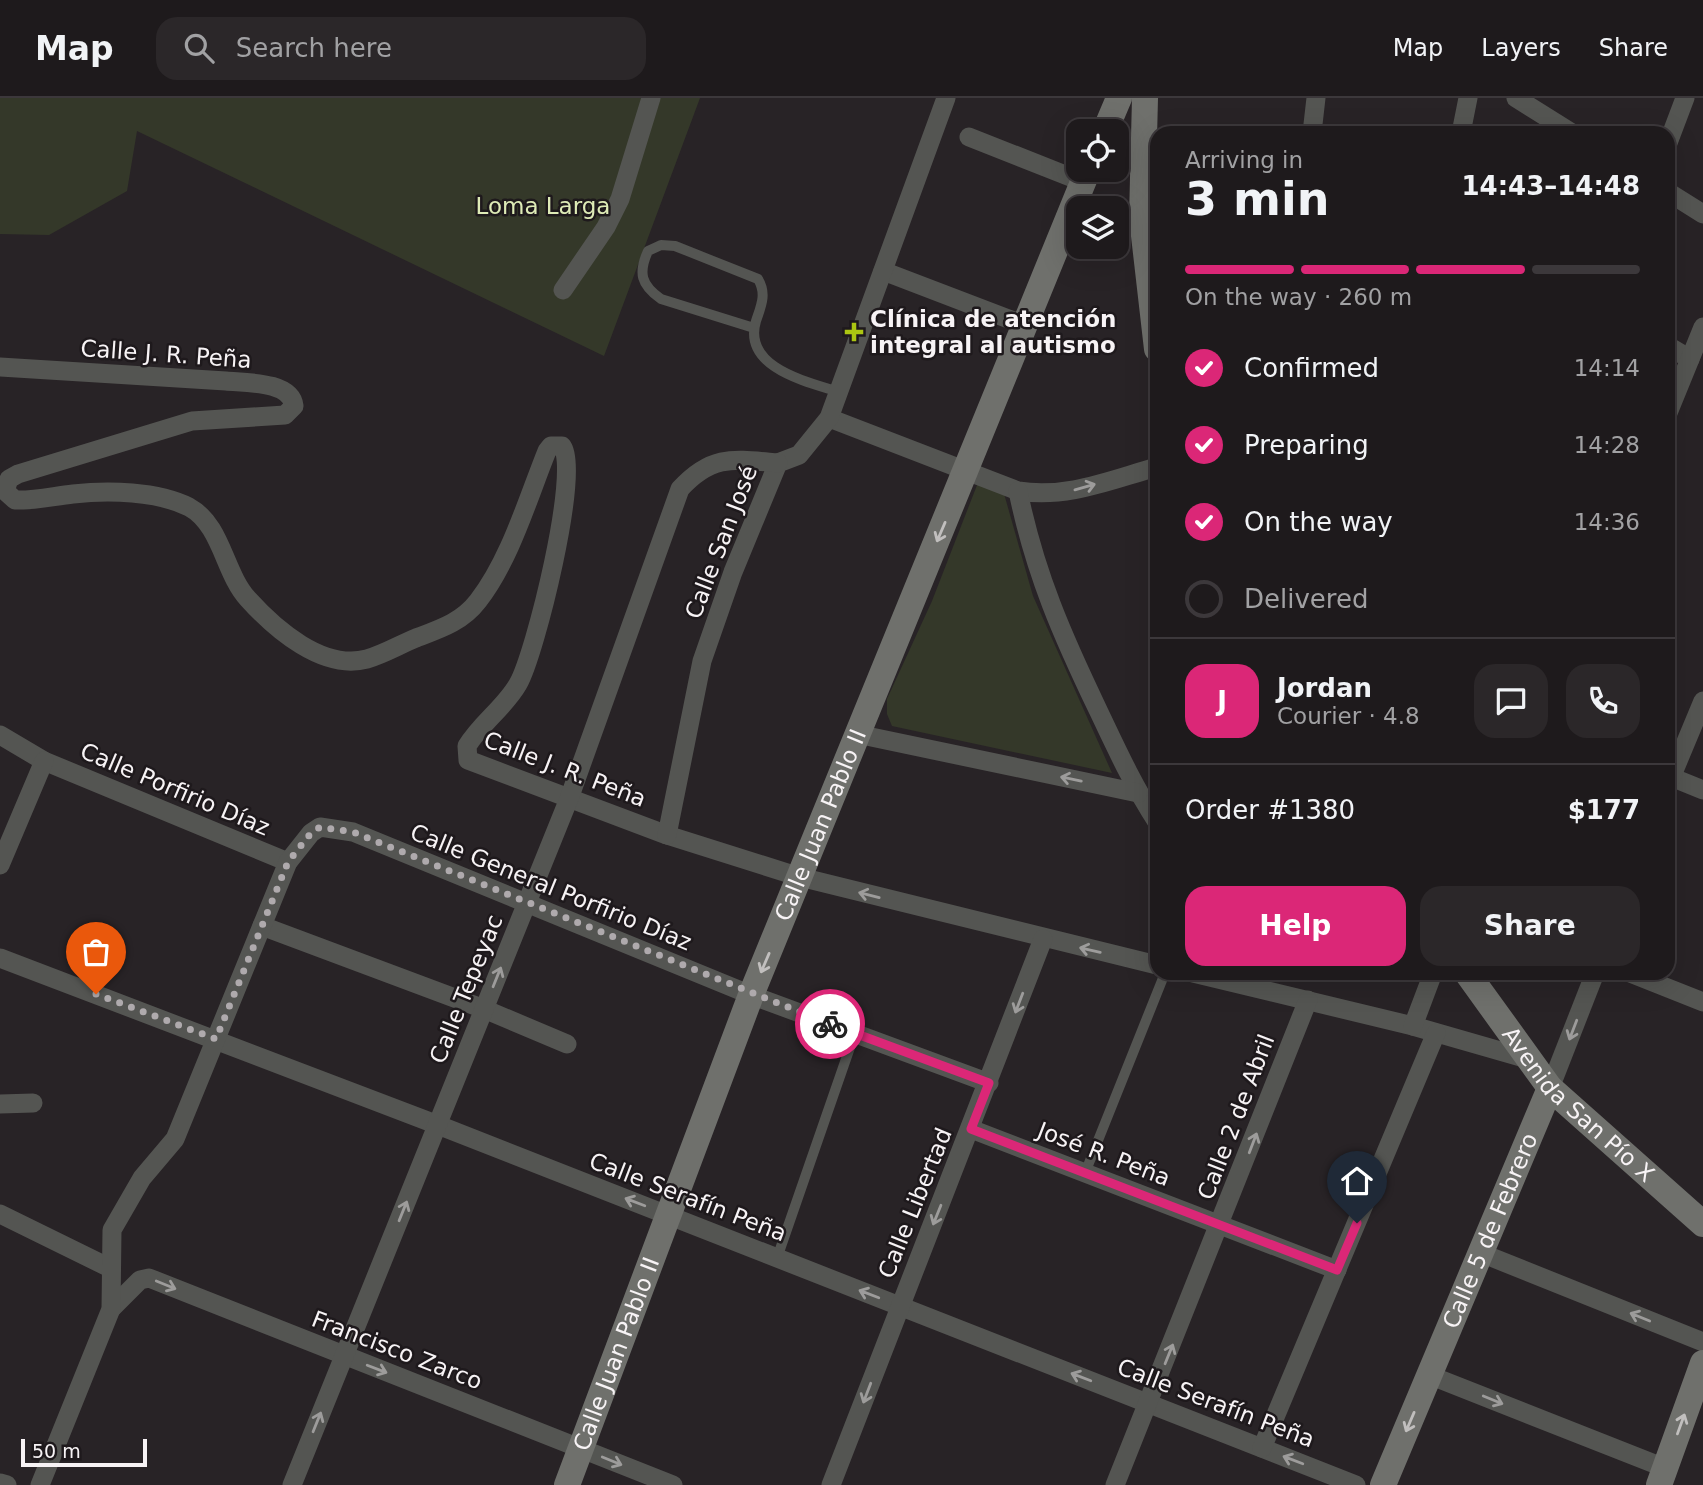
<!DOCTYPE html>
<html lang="en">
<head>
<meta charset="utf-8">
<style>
  :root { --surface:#1e1a1c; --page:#2b2729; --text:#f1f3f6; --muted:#a1a1a3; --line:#3c383b; --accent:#db2777 }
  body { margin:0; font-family:"DejaVu Sans",sans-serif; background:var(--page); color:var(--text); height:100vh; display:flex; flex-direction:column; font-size:26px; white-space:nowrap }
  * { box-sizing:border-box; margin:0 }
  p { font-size:23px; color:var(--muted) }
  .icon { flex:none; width:38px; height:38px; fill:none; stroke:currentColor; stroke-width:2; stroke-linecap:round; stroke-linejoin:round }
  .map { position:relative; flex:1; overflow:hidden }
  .panel { position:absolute; left:1150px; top:28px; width:525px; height:854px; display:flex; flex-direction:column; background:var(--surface); border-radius:21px; box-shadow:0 7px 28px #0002,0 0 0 2px var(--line) }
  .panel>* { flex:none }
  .fabs { position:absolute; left:1066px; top:21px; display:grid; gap:14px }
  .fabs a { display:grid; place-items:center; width:63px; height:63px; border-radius:14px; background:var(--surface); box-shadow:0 7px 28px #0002,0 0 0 2px var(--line); font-size:35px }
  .scale { position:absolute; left:21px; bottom:18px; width:126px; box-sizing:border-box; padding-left:7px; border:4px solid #f7f3f5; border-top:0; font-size:19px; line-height:24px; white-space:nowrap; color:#f7f3f5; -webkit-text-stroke:5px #1e191c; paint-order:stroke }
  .pin { position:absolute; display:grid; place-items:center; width:60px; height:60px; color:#fff; margin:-72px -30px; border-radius:50% 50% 50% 0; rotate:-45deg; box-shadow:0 0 7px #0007 }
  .pin .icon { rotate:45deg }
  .courier { position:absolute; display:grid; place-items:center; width:70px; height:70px; margin:-35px; border:5px solid #db2777; border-radius:50%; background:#fff; color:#222; box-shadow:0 2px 9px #0007 }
  .head em { font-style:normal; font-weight:700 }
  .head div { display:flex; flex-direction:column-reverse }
  .head { display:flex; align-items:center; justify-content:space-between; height:119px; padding:0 35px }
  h1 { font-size:46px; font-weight:700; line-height:52px }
  .bar { display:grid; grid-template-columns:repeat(4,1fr); gap:10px 7px; align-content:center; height:84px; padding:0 35px }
  .bar i { height:9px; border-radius:5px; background:var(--line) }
  .bar .on { background:var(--accent) }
  .bar p { grid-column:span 4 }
  .line { display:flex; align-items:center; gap:18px; padding:0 35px; border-top:2px solid var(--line) }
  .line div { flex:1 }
  .round { display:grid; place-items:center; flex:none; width:74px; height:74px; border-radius:21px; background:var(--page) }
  ol { padding:0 35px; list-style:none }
  li { display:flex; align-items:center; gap:21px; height:77px }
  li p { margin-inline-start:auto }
  li .icon { padding:7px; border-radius:50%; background:var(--accent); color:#fff; stroke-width:4 }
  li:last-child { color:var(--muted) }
  li i { width:38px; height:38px; border:4px solid var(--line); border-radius:50% }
  .primary-button { display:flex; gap:14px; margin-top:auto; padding:14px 35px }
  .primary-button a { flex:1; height:80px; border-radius:21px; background:var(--accent); color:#fff; font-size:28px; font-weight:700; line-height:80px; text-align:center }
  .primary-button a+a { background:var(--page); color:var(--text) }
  header { display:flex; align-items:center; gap:42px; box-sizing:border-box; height:98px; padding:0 35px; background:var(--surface); border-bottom:2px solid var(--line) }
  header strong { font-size:33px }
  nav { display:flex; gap:38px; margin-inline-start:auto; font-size:24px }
  .search { width:490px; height:63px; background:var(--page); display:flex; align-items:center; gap:18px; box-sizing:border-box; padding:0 24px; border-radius:21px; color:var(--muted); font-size:26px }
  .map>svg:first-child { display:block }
  .green { fill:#343829 }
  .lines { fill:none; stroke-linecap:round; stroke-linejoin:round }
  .lane { stroke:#545552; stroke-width:10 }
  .street { stroke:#545552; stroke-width:19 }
  .secondary { stroke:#6f706c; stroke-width:26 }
  .oneway { stroke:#9d9c9b }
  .oneway2 { stroke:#c1bfbe }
  .done { stroke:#afaaad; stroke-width:7; stroke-dasharray:0 12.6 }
  .route { stroke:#db2777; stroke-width:9 }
  .poi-dot { fill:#acc612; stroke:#1e191c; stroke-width:2.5 }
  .labels { text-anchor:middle; stroke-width:5; stroke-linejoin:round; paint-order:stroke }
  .park-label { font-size:23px; fill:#deebb6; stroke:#1e191c }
  .poi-label { font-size:23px; font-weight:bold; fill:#f7f3f5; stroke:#1e191c; text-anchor:start }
  .street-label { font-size:23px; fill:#f7f3f5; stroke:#1e191c }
</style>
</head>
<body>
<header>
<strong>Map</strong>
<div class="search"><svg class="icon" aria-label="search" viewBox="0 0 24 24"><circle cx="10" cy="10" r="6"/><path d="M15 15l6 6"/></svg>Search here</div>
<nav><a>Map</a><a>Layers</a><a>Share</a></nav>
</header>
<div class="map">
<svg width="1703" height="1387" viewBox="0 0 1703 1387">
  <rect width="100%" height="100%" fill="#282326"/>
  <g class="green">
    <polygon points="0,0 700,0 604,258 137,33 127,93 49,137 0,136"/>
    <polygon points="979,382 1001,385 1033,498 1112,675 892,628 887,616 887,601 932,503"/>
  </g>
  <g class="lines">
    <g class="lane">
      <path d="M754,230L661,201C641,187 638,175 648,153L661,147L675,148L758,181C767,196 761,208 756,223C742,270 808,284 839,294"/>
      <polyline points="1085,1075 1165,875"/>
      <polyline points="777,1160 855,935"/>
    </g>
    <g class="street">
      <polyline points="1516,0 1572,35"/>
      <polyline points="1312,35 1316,0"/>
      <polyline points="1461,35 1468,0"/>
      <polyline points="969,39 1083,84"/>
      <polyline points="1668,45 1685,0"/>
      <polyline points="1668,94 1703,116"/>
      <polyline points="883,173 1024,227"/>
      <polyline points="563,192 606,129 620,101 651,0"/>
      <polyline points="1668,248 1690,261"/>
      <path d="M0,269L226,283C245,285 291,283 294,308L285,317L192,323L18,376L9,381L5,393L15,402C34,403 54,398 73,396C108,392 157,393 189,409C222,427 224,475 248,501C275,531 323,573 367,561C384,556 399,547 416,540C440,531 462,524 478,503C510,462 528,400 547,353L551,348H562C581,371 535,557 518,586C505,609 481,625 467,648L468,662L667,737L800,779L1157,867"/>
      <polyline points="1668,315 1703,229"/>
      <path d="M829,320L1018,393C1067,401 1110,382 1157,369"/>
      <path d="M1018,393C1035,476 1063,539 1099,614C1117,652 1134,689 1157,724"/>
      <polyline points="857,636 1138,695"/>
      <polyline points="0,637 44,663 288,764"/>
      <polyline points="1668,674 1671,679 1703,692"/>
      <polyline points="1668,687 1703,603"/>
      <polyline points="667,737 702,563 733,474 778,365 799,357 829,320 946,0"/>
      <polyline points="0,767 44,663"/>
      <polyline points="262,828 484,911 567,946"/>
      <polyline points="0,860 438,1027 1356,1387"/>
      <polyline points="1193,875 1413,928 1528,961"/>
      <polyline points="1630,875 1703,904"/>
      <polyline points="1413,928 1433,875"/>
      <polyline points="1550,990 1595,875"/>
      <polyline points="0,1006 33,1005"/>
      <polyline points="971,1031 1337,1172"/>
      <polyline points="0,1116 110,1170"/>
      <polyline points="1481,1155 1703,1244"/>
      <polyline points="111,1211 140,1182 149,1180 673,1387"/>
      <polyline points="1429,1277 1665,1370"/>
      <polyline points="1262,1350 1436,935"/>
      <polyline points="0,1385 7,1387"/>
      <polyline points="40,1387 111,1211 112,1132 142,1080 175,1041 288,764 311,735 320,729 353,734 751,897 989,985"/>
      <path d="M292,1387L570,698L680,391C712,356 734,361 778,365"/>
      <polyline points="831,1387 1043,841"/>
      <polyline points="1115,1387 1308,902"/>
    </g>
    <g class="secondary">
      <polyline points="1145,0 1142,120 1157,251"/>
      <polyline points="1105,33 1119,0"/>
      <path id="s1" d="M1467,875L1550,990L1703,1126"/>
      <path id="s2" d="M567,1387L751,897L1088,72"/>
      <path id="s3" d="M1383,1387L1550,990"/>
      <polyline points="1659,1387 1703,1265"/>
    </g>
  </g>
  <defs><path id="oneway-shaft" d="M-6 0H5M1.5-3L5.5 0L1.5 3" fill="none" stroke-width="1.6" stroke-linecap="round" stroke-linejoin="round" transform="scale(1.75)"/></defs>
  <g class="oneway">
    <use href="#oneway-shaft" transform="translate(1085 389) rotate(-16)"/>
    <use href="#oneway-shaft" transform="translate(1071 681) rotate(-168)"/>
    <use href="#oneway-shaft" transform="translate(869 797) rotate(-166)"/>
    <use href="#oneway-shaft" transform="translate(1090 852) rotate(-167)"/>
    <use href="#oneway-shaft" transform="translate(497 879) rotate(-68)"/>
    <use href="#oneway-shaft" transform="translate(1019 905) rotate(111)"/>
    <use href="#oneway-shaft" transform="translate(1573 932) rotate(111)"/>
    <use href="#oneway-shaft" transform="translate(1253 1045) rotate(-69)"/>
    <use href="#oneway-shaft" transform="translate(635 1104) rotate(-159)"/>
    <use href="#oneway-shaft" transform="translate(403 1113) rotate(-68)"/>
    <use href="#oneway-shaft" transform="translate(937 1117) rotate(112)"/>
    <use href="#oneway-shaft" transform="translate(166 1187) rotate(22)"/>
    <use href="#oneway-shaft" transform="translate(869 1196) rotate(-159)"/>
    <use href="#oneway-shaft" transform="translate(1640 1219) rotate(-158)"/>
    <use href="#oneway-shaft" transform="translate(1169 1256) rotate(-68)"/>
    <use href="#oneway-shaft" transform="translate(377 1271) rotate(21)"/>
    <use href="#oneway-shaft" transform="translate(1081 1279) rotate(-159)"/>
    <use href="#oneway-shaft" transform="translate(867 1295) rotate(111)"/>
    <use href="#oneway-shaft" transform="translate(1493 1302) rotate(22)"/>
    <use href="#oneway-shaft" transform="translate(317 1324) rotate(-68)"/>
    <use href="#oneway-shaft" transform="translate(1293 1362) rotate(-159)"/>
    <use href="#oneway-shaft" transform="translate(612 1363) rotate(22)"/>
  </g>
  <g class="oneway2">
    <use href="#oneway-shaft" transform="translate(941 434) rotate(113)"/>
    <use href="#oneway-shaft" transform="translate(765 865) rotate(113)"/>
    <use href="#oneway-shaft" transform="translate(1410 1324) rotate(113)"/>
    <use href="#oneway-shaft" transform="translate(1681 1326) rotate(-70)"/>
  </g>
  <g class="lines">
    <polyline class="done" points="96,896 216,941 288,764 311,735 320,729 353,734 830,926"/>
    <polyline class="route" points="830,926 989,985 971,1031 1337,1172 1357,1125"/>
  </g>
  <path class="poi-dot" d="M850.5 223.5h7v7h7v7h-7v7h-7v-7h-7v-7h7z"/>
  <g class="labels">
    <g class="park-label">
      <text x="543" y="116">Loma Larga</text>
    </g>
    <g class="poi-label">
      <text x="870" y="229">Clínica de atención<tspan x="870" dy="26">integral al autismo</tspan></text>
    </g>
    <g class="street-label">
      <text transform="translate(166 256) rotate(4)" y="8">Calle J. R. Peña</text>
      <text transform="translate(721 444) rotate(-69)" y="8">Calle San José</text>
      <text transform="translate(565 671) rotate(21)" y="8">Calle J. R. Peña</text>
      <text transform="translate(175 691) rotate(23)" y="8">Calle Porfirio Díaz</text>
      <text dy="8" stroke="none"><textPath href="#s2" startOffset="707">Calle Juan Pablo II</textPath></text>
      <text transform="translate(551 789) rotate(22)" y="8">Calle General Porfirio Díaz</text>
      <text transform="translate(466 891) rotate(-68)" y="8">Calle Tepeyac</text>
      <text dy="8" stroke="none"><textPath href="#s1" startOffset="173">Avenida San Pío X</textPath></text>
      <text transform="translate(1236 1019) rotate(-69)" y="8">Calle 2 de Abril</text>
      <text transform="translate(1104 1056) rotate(21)" y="8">José R. Peña</text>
      <text transform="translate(688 1099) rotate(21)" y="8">Calle Serafín Peña</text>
      <text transform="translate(915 1105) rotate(-68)" y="8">Calle Libertad</text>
      <text dy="8" stroke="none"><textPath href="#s3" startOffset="276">Calle 5 de Febrero</textPath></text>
      <text transform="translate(397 1252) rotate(21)" y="8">Francisco Zarco</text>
      <text dy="8" stroke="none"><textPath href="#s2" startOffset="140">Calle Juan Pablo II</textPath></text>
      <text transform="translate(1216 1305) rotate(21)" y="8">Calle Serafín Peña</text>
    </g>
  </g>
</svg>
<div class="fabs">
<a><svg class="icon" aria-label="locate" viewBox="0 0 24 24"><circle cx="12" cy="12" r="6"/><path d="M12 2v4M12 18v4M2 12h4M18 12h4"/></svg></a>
<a><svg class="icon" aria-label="layers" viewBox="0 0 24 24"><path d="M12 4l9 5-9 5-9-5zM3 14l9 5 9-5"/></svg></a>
</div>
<div class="scale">50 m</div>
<div class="pin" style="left:96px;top:896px;background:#ea580c"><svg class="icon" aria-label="bag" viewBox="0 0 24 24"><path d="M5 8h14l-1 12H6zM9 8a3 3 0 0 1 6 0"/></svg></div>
<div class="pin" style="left:1357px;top:1125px;background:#1f2937"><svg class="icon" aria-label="home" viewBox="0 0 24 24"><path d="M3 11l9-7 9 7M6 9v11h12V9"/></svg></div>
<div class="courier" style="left:830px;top:926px"><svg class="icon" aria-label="bike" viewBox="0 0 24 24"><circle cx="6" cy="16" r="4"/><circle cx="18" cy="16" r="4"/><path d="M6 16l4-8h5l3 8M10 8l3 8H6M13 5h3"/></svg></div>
<section class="panel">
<div class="head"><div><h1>3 min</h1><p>Arriving in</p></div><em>14:43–14:48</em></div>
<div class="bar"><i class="on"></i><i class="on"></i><i class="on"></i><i></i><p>On the way · 260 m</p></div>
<ol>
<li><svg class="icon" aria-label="check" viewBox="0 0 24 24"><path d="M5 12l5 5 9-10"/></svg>Confirmed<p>14:14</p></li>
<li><svg class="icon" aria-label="check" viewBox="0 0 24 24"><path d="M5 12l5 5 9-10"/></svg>Preparing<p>14:28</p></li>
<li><svg class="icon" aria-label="check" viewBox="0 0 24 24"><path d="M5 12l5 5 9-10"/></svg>On the way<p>14:36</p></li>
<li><i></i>Delivered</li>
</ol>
<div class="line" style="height:126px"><b class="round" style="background:var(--accent);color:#fff">J</b><div><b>Jordan</b><p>Courier · 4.8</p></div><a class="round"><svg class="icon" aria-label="chat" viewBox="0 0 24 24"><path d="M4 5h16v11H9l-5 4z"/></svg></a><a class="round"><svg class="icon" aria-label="phone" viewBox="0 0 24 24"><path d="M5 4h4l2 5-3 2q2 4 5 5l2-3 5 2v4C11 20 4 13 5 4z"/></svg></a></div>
<div class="line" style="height:91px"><div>Order #1380</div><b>$177</b></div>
<div class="primary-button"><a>Help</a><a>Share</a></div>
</section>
</div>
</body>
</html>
